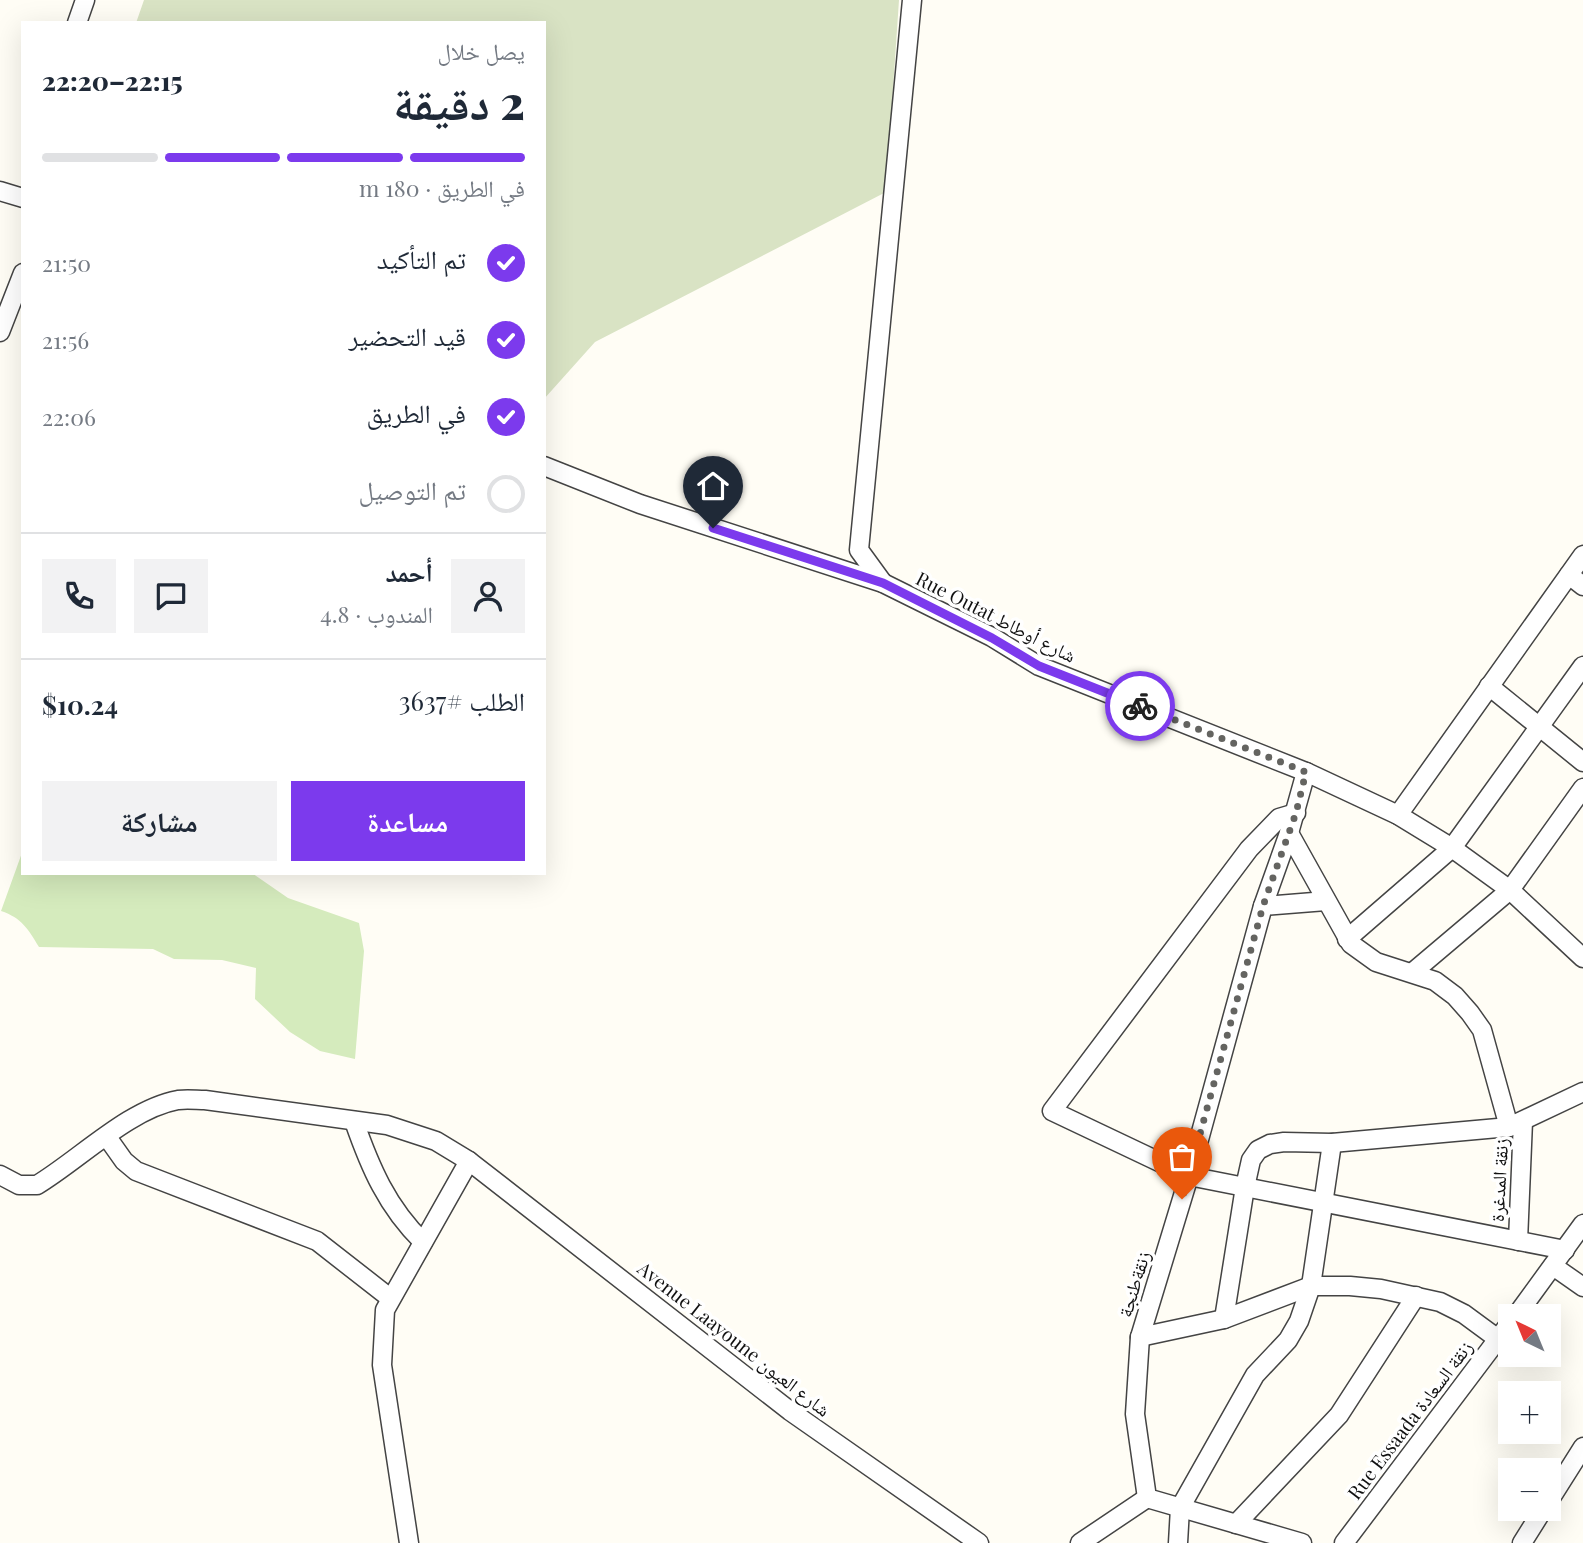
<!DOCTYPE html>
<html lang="ar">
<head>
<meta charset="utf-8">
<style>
  :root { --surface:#fff; --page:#f2f2f3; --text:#1f2937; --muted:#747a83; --line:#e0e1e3; --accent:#7c3aed }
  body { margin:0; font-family:"Playfair Display","Noto Naskh Arabic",serif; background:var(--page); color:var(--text); direction:rtl; height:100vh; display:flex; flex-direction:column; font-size:26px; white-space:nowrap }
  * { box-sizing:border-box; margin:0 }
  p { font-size:23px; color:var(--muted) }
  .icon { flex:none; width:38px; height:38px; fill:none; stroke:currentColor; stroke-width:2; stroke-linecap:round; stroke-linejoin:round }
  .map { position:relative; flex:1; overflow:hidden; direction:ltr }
  .details { position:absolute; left:21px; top:21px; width:525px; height:854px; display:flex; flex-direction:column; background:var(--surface); border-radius:0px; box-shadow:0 7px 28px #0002; direction:rtl }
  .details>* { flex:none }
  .needle { width:46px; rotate:317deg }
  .fabs { position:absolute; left:1498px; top:1304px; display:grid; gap:14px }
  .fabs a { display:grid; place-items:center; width:63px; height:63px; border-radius:0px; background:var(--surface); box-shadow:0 7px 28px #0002; font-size:35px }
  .pin { position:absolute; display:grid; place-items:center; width:60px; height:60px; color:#fff; margin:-72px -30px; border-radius:50% 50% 50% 0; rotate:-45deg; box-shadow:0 0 7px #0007 }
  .pin .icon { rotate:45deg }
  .courier { position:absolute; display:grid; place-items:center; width:70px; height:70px; margin:-35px; border:5px solid #7c3aed; border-radius:50%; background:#fff; color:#222; box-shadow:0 2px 9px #0007 }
  .overview em { font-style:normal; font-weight:800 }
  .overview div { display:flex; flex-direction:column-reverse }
  .overview { display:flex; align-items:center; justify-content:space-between; height:119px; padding:0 21px }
  h1 { font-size:46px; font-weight:800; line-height:52px }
  .bar { display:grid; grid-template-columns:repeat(4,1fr); gap:10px 7px; align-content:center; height:84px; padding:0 21px }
  .bar i { height:9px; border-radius:5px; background:var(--line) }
  .bar .active { background:var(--accent) }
  .bar p { grid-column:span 4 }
  .line { display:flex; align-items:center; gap:18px; padding:0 21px; border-top:2px solid var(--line) }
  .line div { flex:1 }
  .round { display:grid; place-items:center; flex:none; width:74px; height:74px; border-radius:0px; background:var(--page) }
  ol { padding:0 21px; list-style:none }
  li { display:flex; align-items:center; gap:21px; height:77px }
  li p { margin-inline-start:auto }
  li .icon { padding:7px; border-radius:50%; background:var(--accent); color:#fff; stroke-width:4 }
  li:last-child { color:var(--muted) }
  li i { width:38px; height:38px; border:4px solid var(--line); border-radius:50% }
  .primary-button { display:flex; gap:14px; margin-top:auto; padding:14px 21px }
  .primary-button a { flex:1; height:80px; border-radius:0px; background:var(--accent); color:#fff; font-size:28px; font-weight:800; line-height:80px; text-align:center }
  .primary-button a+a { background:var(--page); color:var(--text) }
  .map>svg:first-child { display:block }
  .green { fill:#d5ebbd }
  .cemetery { fill:#d9e3c4 }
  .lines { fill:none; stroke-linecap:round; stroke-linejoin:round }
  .minor-casing { stroke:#444; stroke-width:21 }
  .minor { stroke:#fff; stroke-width:18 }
  .done { stroke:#646461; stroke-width:7; stroke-dasharray:0 12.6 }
  .route { stroke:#7c3aed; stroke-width:9 }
  .labels { text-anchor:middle; stroke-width:7; stroke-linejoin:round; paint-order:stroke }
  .street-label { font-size:19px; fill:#111; stroke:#fff }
</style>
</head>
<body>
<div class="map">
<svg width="1583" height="1543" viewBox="0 0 1583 1543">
  <rect width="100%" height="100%" fill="#fffdf5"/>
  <path class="green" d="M23,850V873H252L288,898L359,923L364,951L355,1059L320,1051L290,1032L255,999L256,968L222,960L174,959L153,949L39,947C28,929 22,918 1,911Z"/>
  <polygon class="cemetery" points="144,0 899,0 886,192 595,342 544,399 544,23 136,23"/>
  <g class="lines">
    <g class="minor-casing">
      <g id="minor">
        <polyline points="77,23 85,0"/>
        <polyline points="0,191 23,198"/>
        <polyline points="0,332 23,273"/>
        <polyline points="544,466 640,504 883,583 992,637 1039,666 1306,772 1398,815 1452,848 1510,890 1583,958"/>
        <polyline points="1569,575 1583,586"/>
        <polyline points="883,583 859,550 912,0"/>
        <polyline points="1489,686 1583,762"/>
        <polyline points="1296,813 1279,818 1249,849 1052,1111 1189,1176 1565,1250"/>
        <polyline points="1398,815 1583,555"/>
        <polyline points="1289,833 1351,944 1376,962 1435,981 1455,996 1470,1013 1482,1030 1509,1127"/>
        <polyline points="1263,906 1326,901"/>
        <polyline points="1347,939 1452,848 1583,666"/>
        <polyline points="1413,972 1510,890 1583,788"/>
        <path d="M354,1121C370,1167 387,1207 423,1242"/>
        <polyline points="107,1137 124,1161 136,1171 317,1241 390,1298"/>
        <path d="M0,1175L19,1185H37C80,1159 129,1109 178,1100C187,1099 197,1100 205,1100L387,1125L436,1141L469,1161L790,1411L979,1543"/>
        <polyline points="1518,1241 1523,1121"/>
        <polyline points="1553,1266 1583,1287"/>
        <polyline points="1516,1316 1583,1224"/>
        <polyline points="1224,1319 1245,1187 1251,1160 1258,1150 1270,1144 1284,1142 1332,1143 1509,1127 1583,1092"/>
        <polyline points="1140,1337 1224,1319 1311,1286 1350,1286 1381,1289 1440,1302 1464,1314 1498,1339"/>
        <polyline points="1549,1501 1583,1447"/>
        <polyline points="1236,1524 1339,1415 1416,1296"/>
        <polyline points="409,1543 382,1365 385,1310 469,1161"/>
        <polyline points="1080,1543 1147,1498"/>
        <polyline points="1178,1543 1180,1508 1255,1375 1288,1340 1299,1321 1311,1286 1332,1143"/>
        <polyline points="1302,1543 1147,1498 1135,1414 1140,1337 1189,1176 1263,906 1289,833 1306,772"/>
        <polyline points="1344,1543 1510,1323"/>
        <polyline points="1522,1543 1544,1508"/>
      </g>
    </g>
    <use href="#minor" class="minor"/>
  </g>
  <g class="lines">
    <polyline class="done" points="1140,706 1306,772 1296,813 1263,906 1182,1199"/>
    <polyline class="route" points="713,528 883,583 992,638 1039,666 1140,706"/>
  </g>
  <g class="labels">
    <g class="street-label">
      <text transform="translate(996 617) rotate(27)" y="7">Rue Outat شارع أوطاط</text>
      <text transform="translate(1499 1180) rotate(-87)" y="7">زنقة المدغرة</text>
      <text transform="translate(1134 1284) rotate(-73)" y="7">زنقةطنجة</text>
      <text transform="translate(734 1339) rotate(38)" y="7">Avenue Laayoune شارع العيون</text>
      <text transform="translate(1410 1420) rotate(-53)" y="7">Rue Essaada زنقة السعادة</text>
    </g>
  </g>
</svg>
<div class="fabs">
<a><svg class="needle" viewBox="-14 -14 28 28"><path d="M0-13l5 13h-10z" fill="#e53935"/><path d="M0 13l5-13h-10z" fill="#747a83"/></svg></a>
<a>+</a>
<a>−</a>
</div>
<div class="pin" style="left:1182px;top:1199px;background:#ea580c"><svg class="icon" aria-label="bag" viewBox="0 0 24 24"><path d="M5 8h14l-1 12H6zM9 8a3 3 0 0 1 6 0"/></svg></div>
<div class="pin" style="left:713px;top:528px;background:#1f2937"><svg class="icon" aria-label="home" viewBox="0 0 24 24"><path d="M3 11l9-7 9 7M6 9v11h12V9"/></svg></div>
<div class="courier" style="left:1140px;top:706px"><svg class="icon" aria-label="bike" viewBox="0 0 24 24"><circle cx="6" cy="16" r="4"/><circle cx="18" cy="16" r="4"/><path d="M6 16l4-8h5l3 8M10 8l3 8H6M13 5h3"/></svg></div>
<section class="details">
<div class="overview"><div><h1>2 دقيقة</h1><p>يصل خلال</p></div><em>22:15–22:20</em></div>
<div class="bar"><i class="active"></i><i class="active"></i><i class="active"></i><i></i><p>في الطريق · 180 m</p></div>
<ol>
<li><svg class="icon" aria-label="check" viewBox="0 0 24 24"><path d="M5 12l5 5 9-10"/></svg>تم التأكيد<p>21:50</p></li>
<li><svg class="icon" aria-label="check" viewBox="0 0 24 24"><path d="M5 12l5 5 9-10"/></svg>قيد التحضير<p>21:56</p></li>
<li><svg class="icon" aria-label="check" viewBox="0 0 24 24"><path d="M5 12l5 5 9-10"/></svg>في الطريق<p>22:06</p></li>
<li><i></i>تم التوصيل</li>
</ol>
<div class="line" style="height:126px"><a class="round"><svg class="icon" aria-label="person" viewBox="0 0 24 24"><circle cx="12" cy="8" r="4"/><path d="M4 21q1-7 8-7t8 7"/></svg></a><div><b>أحمد</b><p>المندوب · 4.8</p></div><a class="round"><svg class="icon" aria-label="chat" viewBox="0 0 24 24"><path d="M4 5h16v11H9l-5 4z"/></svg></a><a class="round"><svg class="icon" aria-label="phone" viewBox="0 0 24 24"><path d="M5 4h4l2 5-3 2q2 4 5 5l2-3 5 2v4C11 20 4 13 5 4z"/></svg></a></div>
<div class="line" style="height:91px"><div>الطلب #3637</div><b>$10.24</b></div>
<div class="primary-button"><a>مساعدة</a><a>مشاركة</a></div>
</section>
</div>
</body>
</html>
